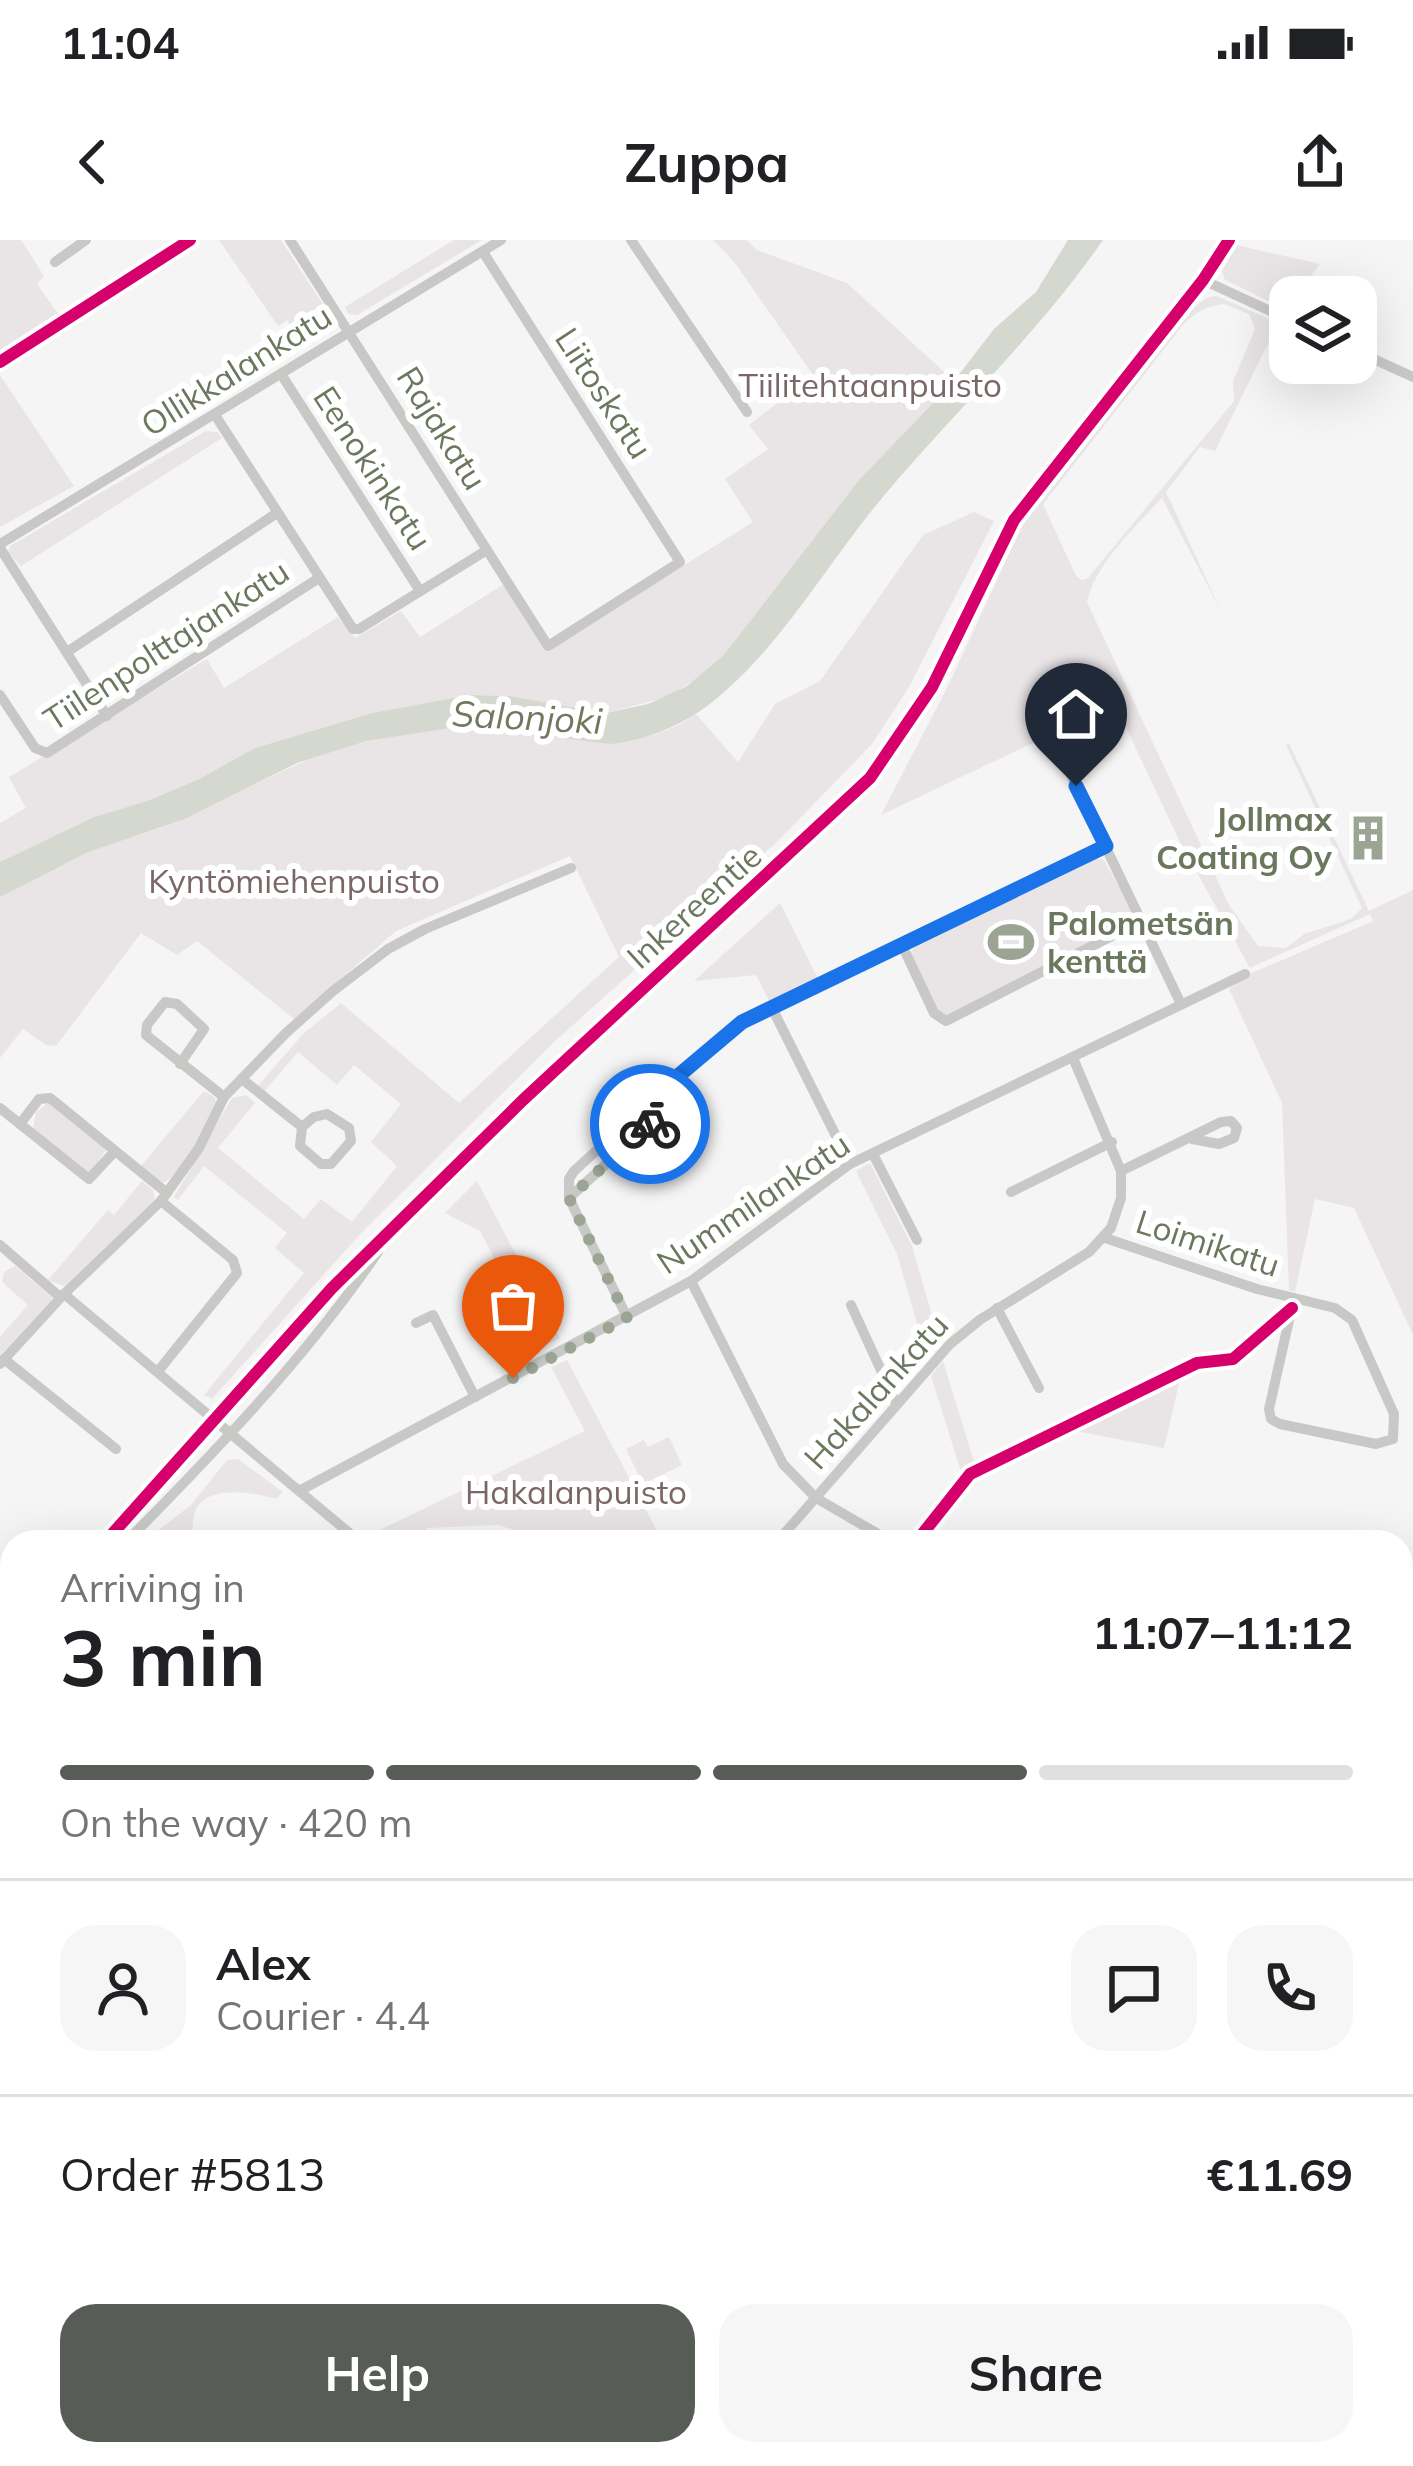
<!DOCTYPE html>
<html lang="en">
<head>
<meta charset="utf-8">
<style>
  :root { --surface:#fff; --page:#f6f6f6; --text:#202124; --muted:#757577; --line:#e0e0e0; --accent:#585c56 }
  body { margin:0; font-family:Mulish,sans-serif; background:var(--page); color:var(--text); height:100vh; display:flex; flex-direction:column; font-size:45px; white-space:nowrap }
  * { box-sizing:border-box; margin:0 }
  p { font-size:39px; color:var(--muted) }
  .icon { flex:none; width:66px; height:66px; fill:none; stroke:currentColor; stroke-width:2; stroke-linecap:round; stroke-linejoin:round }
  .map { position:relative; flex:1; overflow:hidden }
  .details { position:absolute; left:0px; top:1290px; width:1413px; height:936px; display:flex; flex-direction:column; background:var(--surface); border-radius:36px 36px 0 0; box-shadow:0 12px 48px #0002 }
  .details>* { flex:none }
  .tools { position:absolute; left:1269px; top:36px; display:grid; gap:24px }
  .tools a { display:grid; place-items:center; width:108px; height:108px; border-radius:24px; background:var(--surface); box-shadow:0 12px 48px #0002; font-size:60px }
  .pin { position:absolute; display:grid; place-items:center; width:102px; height:102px; color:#fff; margin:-123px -51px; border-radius:50% 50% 50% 0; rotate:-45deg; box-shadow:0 0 12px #0007 }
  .pin .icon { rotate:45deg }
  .courier { position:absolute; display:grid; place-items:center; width:120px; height:120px; margin:-60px; border:9px solid #1a73e8; border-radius:50%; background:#fff; color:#222; box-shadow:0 3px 15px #0007 }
  .overview em { font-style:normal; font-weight:700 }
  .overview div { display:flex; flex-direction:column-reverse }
  .overview { display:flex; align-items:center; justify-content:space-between; height:204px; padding:0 60px }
  h1 { font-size:78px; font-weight:700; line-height:90px }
  .bar { display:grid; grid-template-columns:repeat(4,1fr); gap:18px 12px; align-content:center; height:144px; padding:0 60px }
  .bar i { height:15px; border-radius:9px; background:var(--line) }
  .bar .active { background:var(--accent) }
  .bar p { grid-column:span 4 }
  .line { display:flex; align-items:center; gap:30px; padding:0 60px; border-top:3px solid var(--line) }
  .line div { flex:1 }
  .round { display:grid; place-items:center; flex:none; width:126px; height:126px; border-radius:36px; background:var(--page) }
  .primary-button { display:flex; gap:24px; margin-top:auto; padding:24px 60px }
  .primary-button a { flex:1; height:138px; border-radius:36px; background:var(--accent); color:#fff; font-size:48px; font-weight:700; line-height:138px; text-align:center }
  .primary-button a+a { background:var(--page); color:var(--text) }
  .status { display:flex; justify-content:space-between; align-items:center; height:84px; padding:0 60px; background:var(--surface); direction:ltr }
  .status svg { height:33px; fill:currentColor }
  header { display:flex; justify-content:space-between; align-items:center; height:156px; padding:0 60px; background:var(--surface); font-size:54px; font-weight:700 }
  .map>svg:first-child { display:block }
  .green { fill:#e9e4e6; fill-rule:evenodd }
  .water { fill:#d4d8ce }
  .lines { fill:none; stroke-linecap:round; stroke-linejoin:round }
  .stream { stroke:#d4d8ce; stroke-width:3 }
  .major-casing { stroke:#d2d2d1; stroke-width:18 }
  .minor { stroke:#c8c9c7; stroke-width:10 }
  .major { stroke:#dddedd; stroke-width:12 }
  .cycleway-casing { stroke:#fff; stroke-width:20 }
  .cycleway { stroke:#d6006c; stroke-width:12 }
  .done { stroke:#9ca493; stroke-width:12; stroke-dasharray:0 21.6 }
  .route { stroke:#1a73e8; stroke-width:15 }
  .labels { text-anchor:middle; stroke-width:12; stroke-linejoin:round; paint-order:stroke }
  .street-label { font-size:33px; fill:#6b785e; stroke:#fff }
  .park-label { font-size:33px; fill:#7b6668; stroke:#fff }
  .poi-label { font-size:33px; font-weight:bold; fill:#6b785e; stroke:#fff; text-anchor:end }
  .water-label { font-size:36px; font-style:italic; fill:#70795e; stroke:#fff }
</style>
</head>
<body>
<div class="status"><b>11:04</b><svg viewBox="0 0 49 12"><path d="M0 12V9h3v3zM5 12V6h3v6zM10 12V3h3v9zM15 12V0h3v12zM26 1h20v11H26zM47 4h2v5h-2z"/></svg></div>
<header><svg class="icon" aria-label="back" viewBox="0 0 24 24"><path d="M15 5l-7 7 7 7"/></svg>Zuppa<svg class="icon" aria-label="share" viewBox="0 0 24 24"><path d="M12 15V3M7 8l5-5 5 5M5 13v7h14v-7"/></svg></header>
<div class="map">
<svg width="1413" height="2226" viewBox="0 0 1413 2226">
  <rect width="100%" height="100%" fill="#f6f5f6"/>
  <g class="green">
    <polygon points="0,0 21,0 44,36 37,44 63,81 0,122"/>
    <polygon points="219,0 281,0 324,66 291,86 287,80 278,86"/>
    <polygon points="454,0 482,0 357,75 348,74 345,67"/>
    <polygon points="713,0 746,0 757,10 847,43 954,141 859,240 723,416 709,431 667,457 606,473 509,456 469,455 372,473 255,508 199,539 150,560 94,577 0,622 0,583 26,568 9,537 207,419 224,448 338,377 355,398 401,371 420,397 504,344 546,412 753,282 725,239 768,209 749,185 813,135 735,23"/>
    <polygon points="1236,5 1320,24 1294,57 1290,57 1285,69 1225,40 1222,31"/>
    <path d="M1217,56L1278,83L1215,211L1200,207L1166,252L1222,373L1162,258C1135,287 1096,323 1087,362L1229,665L1258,706L1286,708L1304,694L1351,679L1362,668L1286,505L1289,503L1369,671L1413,650V1095L1354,968L1315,959L1295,1052L1289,1050L1282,863L1229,749L1247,735L1373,681L1370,674L1250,728L1179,600L1115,464L881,575L948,446L1027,275L1186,73L1208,57ZM1224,64L1249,74L1255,89L1233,141L1234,161L1088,338L1082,340L1076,336L1043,264L1182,86C1195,73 1205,66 1224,64Z"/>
    <polygon points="0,135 74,246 0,287"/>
    <polygon points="206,191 217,192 222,198 21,326 8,312 10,306"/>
    <path d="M974,272L994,281L909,447L872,504L780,599L553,803L362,992L212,1159L204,1155L304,1033L275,1008L287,993L204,926L178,960L174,957L232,858L246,855L255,863L218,908L304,979L321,959L352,982L397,926L371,902L401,864L354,825L337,845L298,812L263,853L257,847L303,794L341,763L459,863L619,717L570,616L396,691L294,779L197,701L177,715L141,693L56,806L46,805L23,789L0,818V657C30,641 59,624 90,611C122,598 155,592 186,578C249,550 304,514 372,500C401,494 434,485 463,486C543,489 624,525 696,474L738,522L775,464L820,441L923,295Z"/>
    <polygon points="1096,618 1104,620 1133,672 1130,682 945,776 939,772 911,714 915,704"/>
    <polygon points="780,663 818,739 769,761 756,735 694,741"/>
    <path d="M204,851L215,858L216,864C203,889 189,929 163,943L141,926Z"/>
    <polygon points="48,863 106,910 90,933 33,889 36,872"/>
    <polygon points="870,923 912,1006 940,1103 926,1115 897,1014 856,931"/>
    <polygon points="142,941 153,950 155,960 64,1046 48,1040 108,970 114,975"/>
    <polygon points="477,941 560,1098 541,1108 480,991 445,973"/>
    <polygon points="15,1026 53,1058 0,1116 0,1097 28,1065 2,1042 4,1032"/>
    <polygon points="567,1120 663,1302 548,1302 499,1285 427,1288 423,1302 372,1302 365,1297 585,1191 551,1127"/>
    <polygon points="943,1121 975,1225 963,1238 931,1136"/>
    <polygon points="1181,1135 1164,1208 1065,1189"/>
    <polygon points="669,1197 682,1225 643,1244 626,1209 644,1200 648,1207"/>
    <path d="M238,1219L283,1252L276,1259C254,1252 205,1244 195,1272C192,1280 193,1293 192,1302H143L191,1265L227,1220Z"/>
    <polygon points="609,2214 781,2214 782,2226 496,2226"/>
  </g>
  <path class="water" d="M1068,0H1103C1038,94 955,171 882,258C826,325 779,410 711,463C683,485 647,500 611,504L462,486L366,501L297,523L185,579L88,612L0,657V622L94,577L150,560L199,539L255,508L372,473L469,455L509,456L606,473L648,464L687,446L723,416L859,240L954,141L994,89L1036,52Z"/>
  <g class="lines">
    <polyline class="stream" points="1401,1830 1413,1838"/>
    <g class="major-casing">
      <g id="major">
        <polyline points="0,1368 12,1372"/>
        <polyline points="0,1387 12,1390"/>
        <polyline points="0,1427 12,1414"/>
        <polyline points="0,1478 12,1462"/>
        <polyline points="1401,1863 1413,1869"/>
        <polyline points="0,2098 12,2097"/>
      </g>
    </g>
    <g class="minor">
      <polyline points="290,0 548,406 680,322 483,12"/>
      <polyline points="631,0 747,172"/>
      <polyline points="55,22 86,0"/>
      <polyline points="1203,40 1290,80"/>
      <polyline points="1356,111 1413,137"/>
      <polyline points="281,134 420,351"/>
      <polyline points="215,175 353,389 359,389 487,310"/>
      <polyline points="0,304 501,0"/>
      <polyline points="0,308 107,476"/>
      <polyline points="67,412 277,273"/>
      <polyline points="0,455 35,508 47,513 319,338"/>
      <polyline points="1062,516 1181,764"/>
      <polyline points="902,705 934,773 946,781 1143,680"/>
      <polyline points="772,768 850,924"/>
      <polyline points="180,824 204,789 177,764 165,762 147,785 146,795 224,857"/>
      <polyline points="242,839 302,887 300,906 321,924 331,924 351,901 349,888 327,874 314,877 302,887"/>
      <polyline points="0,868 20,884"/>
      <polyline points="115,911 89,939 20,884 39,859 50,858 167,953"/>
      <polyline points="873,914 917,1000"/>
      <polyline points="1121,931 1221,882 1231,881 1237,888 1234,898 1219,904 1192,899"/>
      <polyline points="1011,952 1112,902"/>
      <polyline points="569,958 663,872 677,838"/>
      <polyline points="1105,998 1257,1049 1335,1068 1352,1080 1394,1174 1393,1199 1376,1204 1280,1184 1271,1179 1269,1169 1294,1058"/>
      <polyline points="0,1005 60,1057"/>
      <polyline points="691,1041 783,1224 816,1258 892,1302"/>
      <polyline points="64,1054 360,1302"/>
      <polyline points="851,1065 896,1163"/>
      <polyline points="997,1068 1039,1148"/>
      <polyline points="627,1077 569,958 569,939 574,931 733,787 1106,606"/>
      <polyline points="416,1083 433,1075 475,1157"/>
      <polyline points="4,1119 116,1209"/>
      <polyline points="0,1124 64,1054 161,961 199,908 224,857 286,793 333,751 388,709 425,689 571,628"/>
      <polyline points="159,1130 237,1033 233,1020 161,961"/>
      <polyline points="299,1251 691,1041 850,924 1245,734"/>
      <polyline points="105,1302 332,1048 523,860 870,538 932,447 1014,280 1203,40 1229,0"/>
      <path d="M126,1302C215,1212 307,1116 378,1012"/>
      <polyline points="777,1302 950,1104 981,1079 1089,1012 1111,988 1121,958 1121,931 1073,818"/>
      <polyline points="1401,1417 1413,1420"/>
      <polyline points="0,1578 12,1588"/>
      <polyline points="0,1684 12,1669"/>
      <polyline points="0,1712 12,1734"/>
      <polyline points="0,1938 12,1960"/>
      <polyline points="1401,2021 1413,2023"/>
      <polyline points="1401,2119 1413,2121"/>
      <polyline points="1401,2178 1413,2185"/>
      <polyline points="126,2214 135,2226"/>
      <polyline points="230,2214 237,2226"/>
      <polyline points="1236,2214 1253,2226"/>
      <polyline points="0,2217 49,2214"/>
      <polyline points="356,2226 361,2214"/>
      <polyline points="1200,2226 1201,2214"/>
    </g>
    <use href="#major" class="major"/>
    <g class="cycleway-casing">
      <g id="cycleway">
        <polyline points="0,122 190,0"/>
        <polyline points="105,1302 332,1048 523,860 870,538 932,447 1014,280 1203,40 1229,0"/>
        <polyline points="916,1302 970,1234 1197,1123 1233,1119 1292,1068"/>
      </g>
    </g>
    <use href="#cycleway" class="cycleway"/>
  </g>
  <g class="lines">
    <polyline class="done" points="513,1138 627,1078 569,958 650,884"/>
    <polyline class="route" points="650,884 669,862 678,836 742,782 1106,606 1076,546"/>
  </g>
  <defs>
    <g id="building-bare" transform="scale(3.6)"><path d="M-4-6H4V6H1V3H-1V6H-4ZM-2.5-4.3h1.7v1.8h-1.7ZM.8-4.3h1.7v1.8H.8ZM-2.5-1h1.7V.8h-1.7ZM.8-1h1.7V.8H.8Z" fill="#9ca493" stroke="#fff" stroke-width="2.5" paint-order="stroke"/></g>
    <g id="stadium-bare" transform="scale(3.6)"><path d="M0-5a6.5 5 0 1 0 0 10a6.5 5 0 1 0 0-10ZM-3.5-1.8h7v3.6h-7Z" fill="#9ca493" stroke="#fff" stroke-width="2.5" paint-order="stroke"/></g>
  </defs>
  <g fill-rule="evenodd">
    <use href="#building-bare" x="1368" y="598"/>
    <use href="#stadium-bare" x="1011" y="702"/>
  </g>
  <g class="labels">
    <g class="street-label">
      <text transform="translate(236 130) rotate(-32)" y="12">Ollikkalankatu</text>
      <text transform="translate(604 153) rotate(57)" y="12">Liitoskatu</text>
      <text transform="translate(442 188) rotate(58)" y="12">Rajakatu</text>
      <text transform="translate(373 228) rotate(57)" y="12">Eenokinkatu</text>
      <text transform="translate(166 405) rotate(-33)" y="12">Tiilenpolttajankatu</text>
      <text transform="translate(694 666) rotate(-42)" y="12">Inkereentie</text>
      <text transform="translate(753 963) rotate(-34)" y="12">Nummilankatu</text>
      <text transform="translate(1208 1003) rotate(18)" y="12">Loimikatu</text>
      <text transform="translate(876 1151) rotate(-48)" y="12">Hakalankatu</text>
    </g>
    <g class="park-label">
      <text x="870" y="157">Tiilitehtaanpuisto</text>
      <text x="294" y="653">Kyntömiehenpuisto</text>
      <text x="576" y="1264">Hakalanpuisto</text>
    </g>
    <g class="poi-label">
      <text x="1332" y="591">Jollmax<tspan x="1332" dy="38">Coating Oy</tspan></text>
      <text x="1047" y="695" text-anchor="start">Palometsän<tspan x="1047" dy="38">kenttä</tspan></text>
    </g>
    <g class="water-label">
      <text transform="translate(527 477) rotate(3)" y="13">Salonjoki</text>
    </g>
  </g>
</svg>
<div class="tools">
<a><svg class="icon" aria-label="layers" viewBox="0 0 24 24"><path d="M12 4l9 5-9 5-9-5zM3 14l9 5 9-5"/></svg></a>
</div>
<div class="pin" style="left:513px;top:1138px;background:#ea580c"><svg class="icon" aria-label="bag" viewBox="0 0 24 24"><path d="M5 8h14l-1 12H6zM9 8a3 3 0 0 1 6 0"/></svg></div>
<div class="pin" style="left:1076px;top:546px;background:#1f2937"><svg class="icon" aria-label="home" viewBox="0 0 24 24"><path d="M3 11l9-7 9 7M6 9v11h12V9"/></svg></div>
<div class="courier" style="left:650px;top:884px"><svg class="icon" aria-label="bike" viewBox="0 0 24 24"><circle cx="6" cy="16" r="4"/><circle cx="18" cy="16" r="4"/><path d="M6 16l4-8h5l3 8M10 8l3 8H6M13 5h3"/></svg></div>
<section class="details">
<div class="overview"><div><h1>3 min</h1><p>Arriving in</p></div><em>11:07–11:12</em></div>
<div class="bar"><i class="active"></i><i class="active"></i><i class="active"></i><i></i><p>On the way · 420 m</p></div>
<div class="line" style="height:216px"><a class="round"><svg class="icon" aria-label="person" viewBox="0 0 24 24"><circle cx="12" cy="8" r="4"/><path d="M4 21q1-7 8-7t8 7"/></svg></a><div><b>Alex</b><p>Courier · 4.4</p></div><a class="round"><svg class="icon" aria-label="chat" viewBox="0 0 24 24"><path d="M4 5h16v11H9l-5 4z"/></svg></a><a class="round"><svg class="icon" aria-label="phone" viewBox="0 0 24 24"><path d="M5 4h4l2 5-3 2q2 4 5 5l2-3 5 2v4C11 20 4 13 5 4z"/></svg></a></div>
<div class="line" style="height:156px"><div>Order #5813</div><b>€11.69</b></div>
<div class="primary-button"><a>Help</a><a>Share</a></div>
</section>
</div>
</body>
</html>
